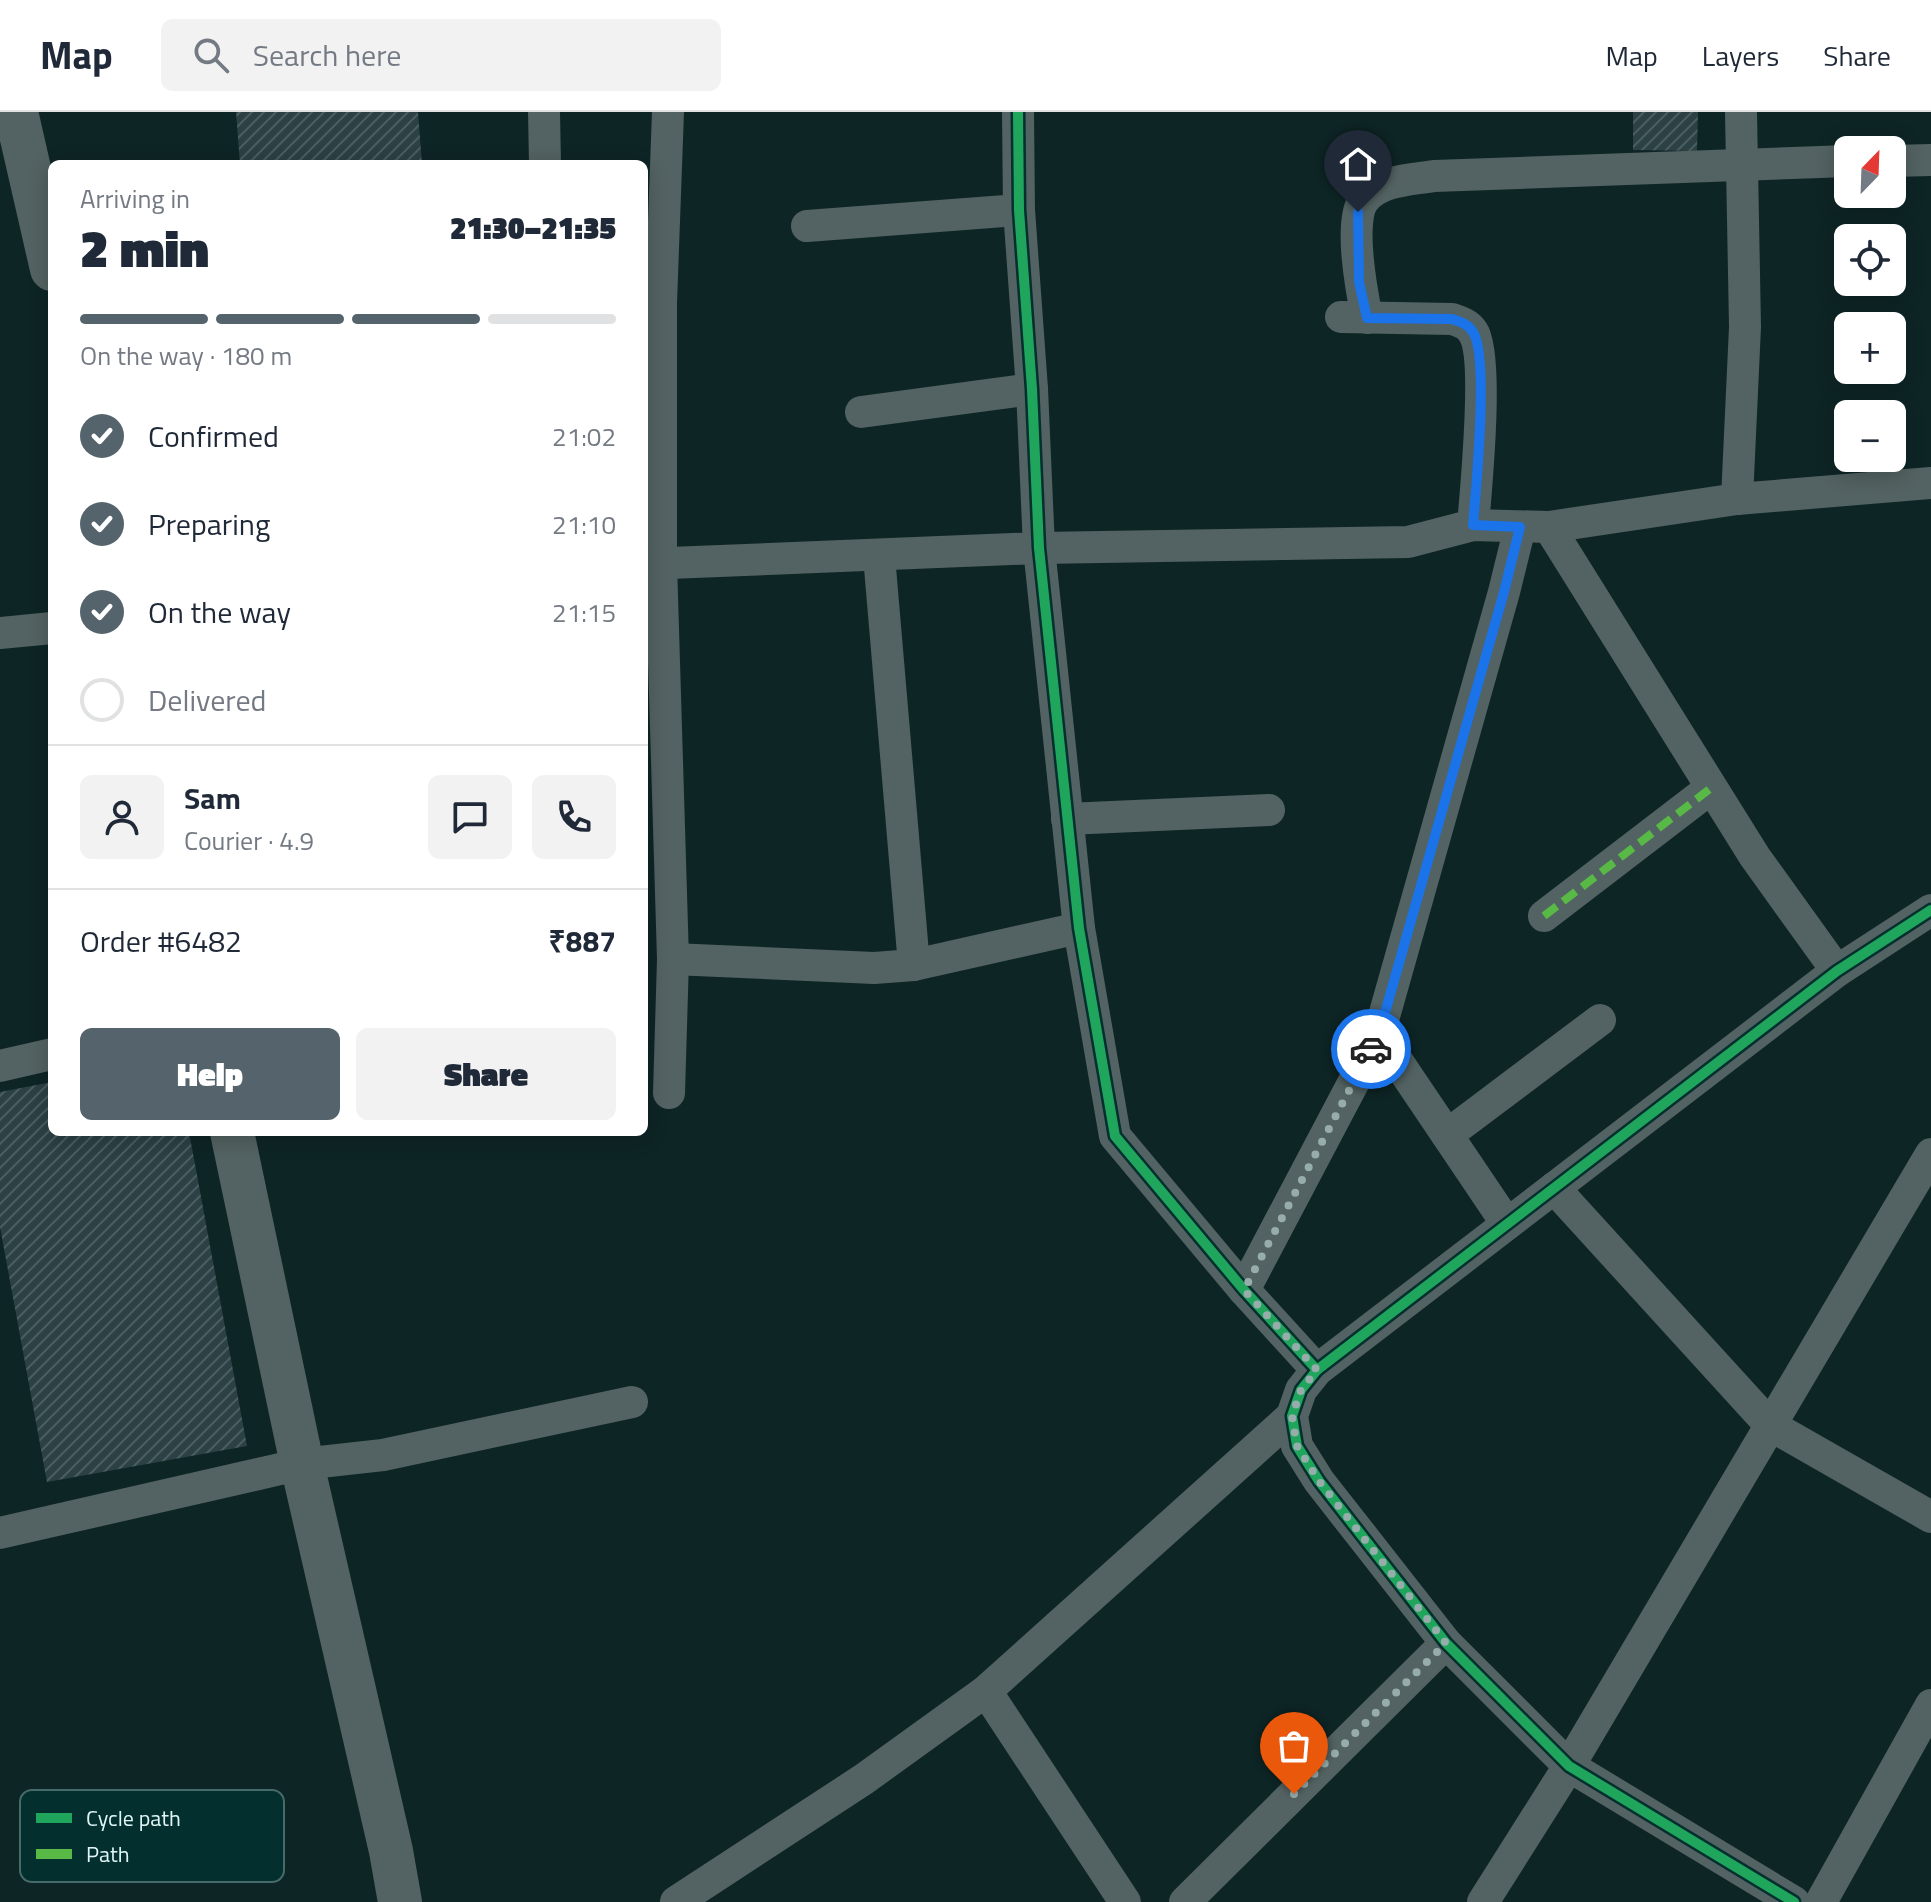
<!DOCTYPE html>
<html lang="en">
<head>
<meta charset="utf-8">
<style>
  :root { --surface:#fff; --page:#f2f2f3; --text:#1f2937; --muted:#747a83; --line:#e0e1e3; --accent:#55646c }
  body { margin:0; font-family:"Titillium Web",sans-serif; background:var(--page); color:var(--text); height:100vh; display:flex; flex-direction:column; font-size:30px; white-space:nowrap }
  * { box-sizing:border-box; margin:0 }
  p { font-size:26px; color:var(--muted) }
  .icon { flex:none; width:44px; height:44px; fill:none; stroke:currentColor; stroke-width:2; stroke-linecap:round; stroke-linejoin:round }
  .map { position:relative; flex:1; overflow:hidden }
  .drawer { position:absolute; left:48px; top:48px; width:600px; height:976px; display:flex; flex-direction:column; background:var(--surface); border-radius:12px; box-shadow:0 4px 20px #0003 }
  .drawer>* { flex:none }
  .needle { width:52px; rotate:23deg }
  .buttons { position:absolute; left:1834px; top:24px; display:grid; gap:16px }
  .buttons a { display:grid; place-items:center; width:72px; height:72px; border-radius:12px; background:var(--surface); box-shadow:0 4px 20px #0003; font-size:40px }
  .pin { position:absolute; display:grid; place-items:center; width:68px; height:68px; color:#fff; margin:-82px -34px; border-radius:50% 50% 50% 0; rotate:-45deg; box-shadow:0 0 8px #0007 }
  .pin .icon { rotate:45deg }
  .courier { position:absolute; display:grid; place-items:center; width:80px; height:80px; margin:-40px; border:6px solid #1a73e8; border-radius:50%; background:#fff; color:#222; box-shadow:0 2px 10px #0007 }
  .head em { font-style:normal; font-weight:800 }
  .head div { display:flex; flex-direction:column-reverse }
  .head { display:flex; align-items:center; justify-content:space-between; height:136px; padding:0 32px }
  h1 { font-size:52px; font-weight:800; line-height:60px }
  .bar { display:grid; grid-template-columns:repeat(4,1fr); gap:12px 8px; align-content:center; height:96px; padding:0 32px }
  .bar i { height:10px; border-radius:6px; background:var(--line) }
  .bar .selected { background:var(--accent) }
  .bar p { grid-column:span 4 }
  .line { display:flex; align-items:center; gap:20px; padding:0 32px; border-top:2px solid var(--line) }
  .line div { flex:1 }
  .round { display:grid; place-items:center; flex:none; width:84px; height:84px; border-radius:12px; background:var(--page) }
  ol { padding:0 32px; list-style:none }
  li { display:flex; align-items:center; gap:24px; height:88px }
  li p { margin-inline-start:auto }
  li .icon { padding:8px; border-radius:50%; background:var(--accent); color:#fff; stroke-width:4 }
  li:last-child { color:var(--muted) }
  li i { width:44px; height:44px; border:4px solid var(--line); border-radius:50% }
  .button { display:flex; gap:16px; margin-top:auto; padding:16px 32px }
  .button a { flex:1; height:92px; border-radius:12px; background:var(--accent); color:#fff; font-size:32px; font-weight:800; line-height:92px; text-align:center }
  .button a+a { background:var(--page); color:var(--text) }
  header { display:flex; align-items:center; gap:48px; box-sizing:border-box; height:112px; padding:0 40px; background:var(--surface); border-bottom:2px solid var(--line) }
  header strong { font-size:38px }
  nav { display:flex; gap:44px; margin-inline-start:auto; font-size:28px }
  .search { width:560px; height:72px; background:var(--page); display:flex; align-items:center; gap:20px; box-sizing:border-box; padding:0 28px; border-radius:12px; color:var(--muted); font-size:30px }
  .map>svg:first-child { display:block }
  .building { fill:url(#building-hatch) }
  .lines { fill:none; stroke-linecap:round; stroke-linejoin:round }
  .street { stroke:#536262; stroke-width:32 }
  .secondary { stroke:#536262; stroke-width:44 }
  .quiet { stroke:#58b947; stroke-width:8; stroke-dasharray:16 8; stroke-linecap:butt }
  .cycleway-casing { stroke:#042f2f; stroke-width:15 }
  .cycleway { stroke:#20a55d; stroke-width:10 }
  .done { stroke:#96adac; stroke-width:8; stroke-dasharray:0 14.4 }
  .route { stroke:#1a73e8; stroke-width:10 }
  .key { fill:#042f2f; stroke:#466b6a; stroke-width:2 }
  .key-label { font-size:22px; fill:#e0f6f5 }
</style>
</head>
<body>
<header>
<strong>Map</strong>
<div class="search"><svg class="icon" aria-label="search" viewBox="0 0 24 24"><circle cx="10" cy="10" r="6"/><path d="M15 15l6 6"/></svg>Search here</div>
<nav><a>Map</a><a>Layers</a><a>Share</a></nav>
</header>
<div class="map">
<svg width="1931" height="1790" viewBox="0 0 1931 1790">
  <defs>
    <pattern id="building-hatch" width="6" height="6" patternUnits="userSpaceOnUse" patternTransform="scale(2)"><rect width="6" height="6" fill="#2c4144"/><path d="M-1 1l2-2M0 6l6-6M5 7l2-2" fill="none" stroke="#4a5d60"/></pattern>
  </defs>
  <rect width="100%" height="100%" fill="#0e2525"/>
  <g class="building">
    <polygon points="236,0 418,0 422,52 240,52"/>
    <polygon points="1633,0 1698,0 1697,39 1633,38"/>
    <polygon points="52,970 52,1020 189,1020 247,1334 47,1370 0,1115 0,980"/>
  </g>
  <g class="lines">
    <g class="street">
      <polyline points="544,0 545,52"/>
      <polyline points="668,0 661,191 661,451 673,847 669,981"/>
      <polyline points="1018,0 1019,98 1032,277 1039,436 1079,816 1115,1024 1244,1178 1317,1258"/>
      <polyline points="1892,49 1931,48"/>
      <polyline points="807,114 1019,98"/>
      <path d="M1341,205L1452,207C1461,210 1468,212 1473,220C1489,244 1476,378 1473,413"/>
      <path d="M1367,206C1362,181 1348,108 1364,88C1380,68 1410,68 1434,64L1848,49"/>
      <polyline points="861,300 1032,277"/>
      <polyline points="1737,387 1745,215 1741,0"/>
      <polyline points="1549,415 1755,745 1837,859"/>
      <polyline points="879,444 914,853"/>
      <polyline points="644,452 1039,436 1408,430 1473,413 1549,415 1737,387 1931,371"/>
      <polyline points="0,521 52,516"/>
      <polyline points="1067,707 1269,698"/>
      <polyline points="1544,804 1711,676"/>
      <polyline points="673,847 874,856 914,853 1079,816"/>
      <polyline points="0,954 52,942"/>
      <polyline points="1447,1023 1600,908"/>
      <polyline points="1554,1076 1770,1313 1931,1405"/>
      <polyline points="1507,1112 1379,922 1504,480 1520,415"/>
      <polyline points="1244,1178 1379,922"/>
      <polyline points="0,1421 302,1352 383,1343 632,1290"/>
      <polyline points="986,1579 1125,1790"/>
      <polyline points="676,1790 864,1667 986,1579 1292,1304"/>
      <polyline points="1185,1790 1446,1531"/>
      <polyline points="1483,1790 1569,1654 1931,1042"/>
      <polyline points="1794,1790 1569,1654 1446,1531 1319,1369 1297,1334 1292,1304 1301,1278 1317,1258 1837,859 1931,798"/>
      <polyline points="1821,1790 1931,1593"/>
    </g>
    <g class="secondary">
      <polyline points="16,0 52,157"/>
      <polyline points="232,1020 302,1352 391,1739 400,1790"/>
    </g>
    <polyline class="quiet" points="1544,804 1711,676"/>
    <g class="cycleway-casing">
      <g id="cycleway">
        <polyline points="1018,0 1019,98 1032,277 1039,436 1079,816 1115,1024 1244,1178 1317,1258"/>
        <polyline points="1794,1790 1569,1654 1446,1531 1319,1369 1297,1334 1292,1304 1301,1278 1317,1258 1837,859 1931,798"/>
      </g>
    </g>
    <use href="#cycleway" class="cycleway"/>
  </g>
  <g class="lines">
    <polyline class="done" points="1294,1682 1446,1531 1319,1369 1297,1334 1292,1304 1301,1278 1317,1258 1244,1178 1371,937"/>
    <path class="route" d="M1358,100L1359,170L1367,206L1452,207C1461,210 1468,212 1473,220C1489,244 1476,378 1473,413L1520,415L1504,480L1379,922L1371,937"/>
  </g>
  <rect x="20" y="1678" width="264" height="92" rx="12" class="key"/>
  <rect x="36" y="1701" width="36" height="10" fill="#20a55d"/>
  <rect x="36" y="1737" width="36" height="10" fill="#58b947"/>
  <g class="key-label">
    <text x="86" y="1714">Cycle path</text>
    <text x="86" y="1750">Path</text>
  </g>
</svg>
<div class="buttons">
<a><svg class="needle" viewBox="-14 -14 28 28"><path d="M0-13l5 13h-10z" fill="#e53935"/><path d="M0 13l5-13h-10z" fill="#747a83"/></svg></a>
<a><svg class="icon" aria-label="locate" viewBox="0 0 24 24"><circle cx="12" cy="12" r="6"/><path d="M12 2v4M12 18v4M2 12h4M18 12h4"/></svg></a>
<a>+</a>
<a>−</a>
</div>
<div class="pin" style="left:1294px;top:1682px;background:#ea580c"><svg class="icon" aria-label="bag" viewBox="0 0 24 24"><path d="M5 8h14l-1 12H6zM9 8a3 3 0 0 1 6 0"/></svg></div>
<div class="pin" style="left:1358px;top:100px;background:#1f2937"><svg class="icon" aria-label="home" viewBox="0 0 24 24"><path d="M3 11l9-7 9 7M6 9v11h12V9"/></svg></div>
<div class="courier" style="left:1371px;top:937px"><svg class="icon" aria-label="car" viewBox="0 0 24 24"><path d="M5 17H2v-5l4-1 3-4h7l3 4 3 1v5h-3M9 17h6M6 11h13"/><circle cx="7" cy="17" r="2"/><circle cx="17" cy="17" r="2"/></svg></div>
<section class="drawer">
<div class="head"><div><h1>2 min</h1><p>Arriving in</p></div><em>21:30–21:35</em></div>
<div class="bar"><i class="selected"></i><i class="selected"></i><i class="selected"></i><i></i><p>On the way · 180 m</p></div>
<ol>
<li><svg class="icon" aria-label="check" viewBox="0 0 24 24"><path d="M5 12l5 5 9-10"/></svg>Confirmed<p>21:02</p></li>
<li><svg class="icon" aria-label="check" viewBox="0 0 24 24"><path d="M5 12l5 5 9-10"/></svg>Preparing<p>21:10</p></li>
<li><svg class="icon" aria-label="check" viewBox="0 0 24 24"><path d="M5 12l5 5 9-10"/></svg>On the way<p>21:15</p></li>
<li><i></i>Delivered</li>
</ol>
<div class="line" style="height:144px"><a class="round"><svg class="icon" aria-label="person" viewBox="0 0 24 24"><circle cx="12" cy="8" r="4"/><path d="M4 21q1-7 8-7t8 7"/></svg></a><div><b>Sam</b><p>Courier · 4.9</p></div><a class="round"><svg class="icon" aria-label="chat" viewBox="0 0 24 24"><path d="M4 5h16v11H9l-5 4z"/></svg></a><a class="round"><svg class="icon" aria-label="phone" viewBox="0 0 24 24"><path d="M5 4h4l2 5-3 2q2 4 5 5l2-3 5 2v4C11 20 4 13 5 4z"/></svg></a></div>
<div class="line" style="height:104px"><div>Order #6482</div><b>₹887</b></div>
<div class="button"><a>Help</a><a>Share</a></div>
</section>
</div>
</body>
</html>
